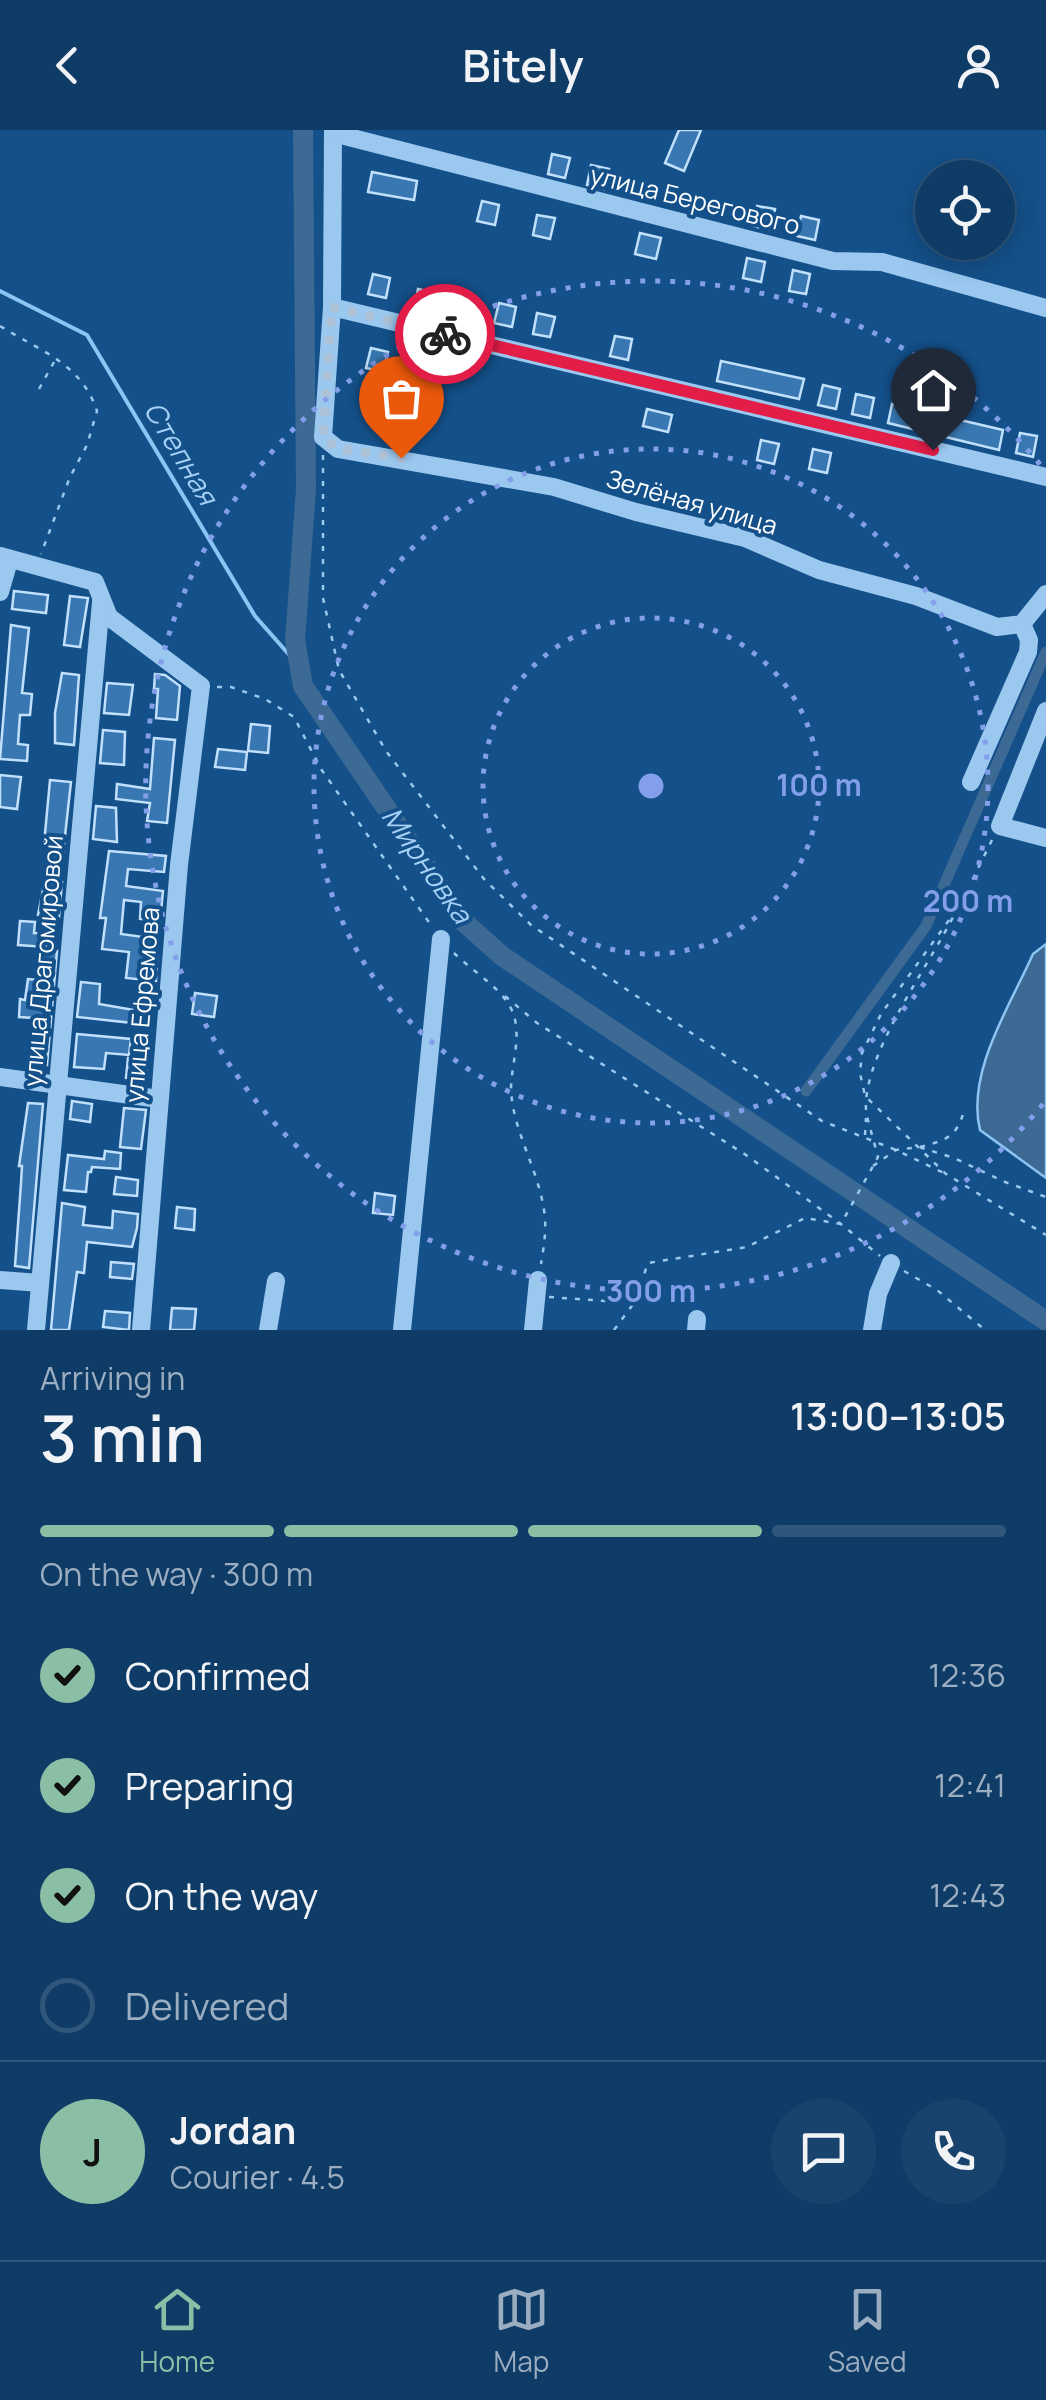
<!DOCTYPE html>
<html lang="en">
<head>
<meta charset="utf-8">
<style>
  :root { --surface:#0f3c67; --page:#18436d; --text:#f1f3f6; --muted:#9badc0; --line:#2f567b; --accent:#8abfa5 }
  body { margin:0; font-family:Manrope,sans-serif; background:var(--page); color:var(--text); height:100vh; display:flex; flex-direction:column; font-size:38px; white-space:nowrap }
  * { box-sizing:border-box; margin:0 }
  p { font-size:32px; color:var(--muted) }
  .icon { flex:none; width:55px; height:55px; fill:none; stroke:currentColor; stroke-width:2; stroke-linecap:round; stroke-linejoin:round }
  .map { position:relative; height:1200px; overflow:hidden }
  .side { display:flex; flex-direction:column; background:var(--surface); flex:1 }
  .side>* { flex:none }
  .controls { position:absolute; left:915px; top:30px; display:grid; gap:20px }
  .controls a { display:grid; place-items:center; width:100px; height:100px; border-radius:50%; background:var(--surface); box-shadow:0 5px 25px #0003,0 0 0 2px var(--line); font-size:50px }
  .pin { position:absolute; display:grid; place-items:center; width:85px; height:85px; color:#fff; margin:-102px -42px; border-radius:50% 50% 50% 0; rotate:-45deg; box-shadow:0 0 10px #0007 }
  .pin .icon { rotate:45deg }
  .courier { position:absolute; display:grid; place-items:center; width:100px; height:100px; margin:-50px; border:8px solid #e11d48; border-radius:50%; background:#fff; color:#222; box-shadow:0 2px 12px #0007 }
  .overview em { font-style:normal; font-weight:600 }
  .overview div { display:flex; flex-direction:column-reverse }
  .overview { display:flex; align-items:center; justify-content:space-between; height:170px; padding:0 40px }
  h1 { font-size:65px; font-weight:600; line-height:75px }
  .bar { display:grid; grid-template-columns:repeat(4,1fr); gap:15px 10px; align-content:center; height:120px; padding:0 40px }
  .bar i { height:12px; border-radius:8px; background:var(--line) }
  .bar .active { background:var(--accent) }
  .bar p { grid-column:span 4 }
  .line { display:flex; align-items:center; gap:25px; padding:0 40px; border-top:2px solid var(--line) }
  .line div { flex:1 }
  .round { display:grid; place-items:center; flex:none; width:105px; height:105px; border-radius:52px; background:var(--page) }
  ol { padding:0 40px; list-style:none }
  li { display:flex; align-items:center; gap:30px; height:110px }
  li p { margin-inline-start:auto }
  li .icon { padding:10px; border-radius:50%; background:var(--accent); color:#111; stroke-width:4 }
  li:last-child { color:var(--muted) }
  li i { width:55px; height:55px; border:5px solid var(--line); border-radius:50% }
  header { display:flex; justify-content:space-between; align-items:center; height:130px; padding:0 40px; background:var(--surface); font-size:45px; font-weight:600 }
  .menu { display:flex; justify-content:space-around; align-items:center; height:140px; border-top:2px solid var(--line); background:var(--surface); font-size:28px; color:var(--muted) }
  .menu a { display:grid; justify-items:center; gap:5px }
  .menu .active { color:var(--accent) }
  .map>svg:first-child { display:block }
  .water { fill:#3d6a94; stroke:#8cc4f3; stroke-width:2.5 }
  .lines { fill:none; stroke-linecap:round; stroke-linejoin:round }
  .stream { stroke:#8cc4f3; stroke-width:4 }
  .canal { stroke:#3d6a94; stroke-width:11 }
  .river { stroke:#3d6a94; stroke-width:20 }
  .building { fill:#3877b1; stroke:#c1e0fb; stroke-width:2.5 }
  .path { stroke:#9bc8ef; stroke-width:2.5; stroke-dasharray:5 8; stroke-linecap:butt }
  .minor { stroke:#9bc8ef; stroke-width:18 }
  .done { stroke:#adc2d6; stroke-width:10; stroke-dasharray:0 18 }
  .route { stroke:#e11d48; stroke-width:12 }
  .ring { fill:none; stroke:#839eea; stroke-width:5; stroke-dasharray:5 10 }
  .labels { text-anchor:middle; stroke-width:8; stroke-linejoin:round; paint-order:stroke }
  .street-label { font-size:25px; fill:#fff; stroke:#145089 }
  .water-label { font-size:28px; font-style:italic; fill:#a6d1f7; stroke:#145089 }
  .centre { fill:#839eea; stroke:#145089; stroke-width:5 }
  .ring-label { font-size:30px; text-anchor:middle; font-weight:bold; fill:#839eea; stroke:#145089; stroke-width:8; stroke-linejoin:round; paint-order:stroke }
</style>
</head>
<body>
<header><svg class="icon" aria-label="back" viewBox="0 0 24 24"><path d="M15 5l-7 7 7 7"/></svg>Bitely<svg class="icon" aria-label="person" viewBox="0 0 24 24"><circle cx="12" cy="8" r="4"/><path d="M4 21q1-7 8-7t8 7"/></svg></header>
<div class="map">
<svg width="1046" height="1200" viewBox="0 0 1046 1200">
  <rect width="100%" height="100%" fill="#145089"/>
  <path class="water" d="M1046,814V1048L980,1000C966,942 1010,876 1033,824Z"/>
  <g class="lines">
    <polyline class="stream" points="0,161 87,205 255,486 300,537"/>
    <polyline class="canal" points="806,961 926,796 1046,522"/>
    <polyline class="river" points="303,0 306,360 295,510 303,556 464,792 502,826 1046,1191"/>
  </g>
  <g class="building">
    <polygon points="679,0 701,0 684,41 665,33"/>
    <polygon points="552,24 570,28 565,48 548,44"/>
    <polygon points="591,35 609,39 604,59 587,55"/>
    <polygon points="372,42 417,51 414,70 368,62"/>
    <polygon points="482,71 499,75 495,95 477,91"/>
    <polygon points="757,76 775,79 771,100 753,96"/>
    <polygon points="537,85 555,88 550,109 533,105"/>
    <polygon points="801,86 819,90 815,110 797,106"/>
    <polygon points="640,103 661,108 656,129 635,124"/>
    <polygon points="747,128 765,132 761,152 743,148"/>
    <polygon points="793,140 810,144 806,164 789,161"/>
    <polygon points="373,144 390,148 386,168 368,164"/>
    <polygon points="418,159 436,163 432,183 414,179"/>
    <polygon points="499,173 516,177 512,197 494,193"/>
    <polygon points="537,183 555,187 550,207 533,204"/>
    <polygon points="615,206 632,209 628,230 610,226"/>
    <polygon points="371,218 388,222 384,242 366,238"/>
    <polygon points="721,231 804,249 799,269 717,251"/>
    <polygon points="823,255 840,259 836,279 818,275"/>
    <polygon points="856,264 874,268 870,288 852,284"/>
    <polygon points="892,274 1003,300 999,320 888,293"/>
    <polygon points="647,279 672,285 668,302 643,296"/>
    <polygon points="1020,303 1037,306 1033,327 1016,323"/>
    <polygon points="761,310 779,314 774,334 757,330"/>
    <polygon points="813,319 831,323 827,343 809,339"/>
    <polygon points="14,461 48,465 46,483 12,479"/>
    <polygon points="70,466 88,468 80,517 64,515"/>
    <polygon points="11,495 29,498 22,563 32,564 30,585 20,585 18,614 28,615 27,631 0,629"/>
    <polygon points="62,543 79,545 74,615 55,613 55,583"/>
    <polygon points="155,544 165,545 180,556 177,590 156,588 158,559 154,559"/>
    <polygon points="107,553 133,555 129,585 104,583"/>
    <polygon points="251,594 270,596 268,623 248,621"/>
    <polygon points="103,600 125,602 124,635 100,633"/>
    <polygon points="154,608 175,610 167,693 147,691 150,673 116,669 117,654 150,659"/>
    <polygon points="218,619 247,622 245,640 215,637"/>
    <polygon points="0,645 21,647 17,679 0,677"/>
    <polygon points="50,650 71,652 62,733 47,732 49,714 44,714"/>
    <polygon points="96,676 116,678 117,712 93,709"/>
    <polygon points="109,721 166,726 164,742 128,739 126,756 163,761 160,791 140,789 141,772 124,770 121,804 158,809 156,851 126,848 129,822 102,819 106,788 100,788"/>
    <polygon points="45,750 62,752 59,787 38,785"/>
    <polygon points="20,791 35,792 34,803 47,804 46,817 18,815"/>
    <polygon points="41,820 57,821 47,935 30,934 33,888 19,887 20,869 25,870 28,849 38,850"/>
    <polygon points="81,852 100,854 99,874 134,880 133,893 77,887"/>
    <polygon points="195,863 217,866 214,887 192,884"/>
    <polygon points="77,904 131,909 129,925 106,923 104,939 74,937"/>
    <polygon points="128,928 148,931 145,950 126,948"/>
    <polygon points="72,971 92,974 90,992 70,989"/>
    <polygon points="28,973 43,974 29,1138 15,1136 21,1053 22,1036 19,1036"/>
    <polygon points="124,978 146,980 141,1019 120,1017"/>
    <polygon points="105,1021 121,1023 120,1039 92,1037 91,1042 88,1042 86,1062 64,1060 68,1025 104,1029"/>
    <polygon points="116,1047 138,1050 137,1066 114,1064"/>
    <polygon points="375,1063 395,1066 393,1085 373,1083"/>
    <polygon points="62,1073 85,1077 83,1095 112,1098 113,1081 138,1084 137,1098 132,1117 87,1112 84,1143 77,1142 69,1200 51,1200"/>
    <polygon points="177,1077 195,1079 194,1100 175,1098"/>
    <polygon points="111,1132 134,1134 132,1149 110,1147"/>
    <polygon points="172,1178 196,1179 194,1200 170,1200"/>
    <polygon points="105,1181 130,1183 129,1200 103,1197"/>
  </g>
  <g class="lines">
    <g class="path">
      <path d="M0,196C40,221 81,233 97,281L87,315L70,347L41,424"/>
      <polyline points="39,259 54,232"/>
      <polyline points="323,325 323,468 339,540 386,621 484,749 531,795 822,991 896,1020 946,1044"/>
      <polyline points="217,557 231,557 265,569 294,587 321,639 433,798"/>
      <polyline points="992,710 960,775 881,884 862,923 860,943 865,966 946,1044 1046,1105"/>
      <path d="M454,823C473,842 504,859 513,883C522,907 511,935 511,960C513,1001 538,1039 544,1080C547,1098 544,1116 541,1134"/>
      <polyline points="505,866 537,893 746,1025 841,1094 880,1126"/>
      <path d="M866,980C863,924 929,836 954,785"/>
      <polyline points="865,1005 866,988"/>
      <path d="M920,1017C946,1010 956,1008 964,981"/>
      <polyline points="873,1036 896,1020 919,1017 954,1028 1005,1052 1046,1067"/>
      <polyline points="904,1141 937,1160 985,1200"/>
      <polyline points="549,1167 634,1173"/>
      <polyline points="614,1200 634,1173 648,1133 747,1117 805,1088 841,1094 878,1027 866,983"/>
    </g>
    <g class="minor">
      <polyline points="333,0 332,177 323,307 338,319 554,357 636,382 745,408 819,440 916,466 997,497 1022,494 1046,464"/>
      <polyline points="333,3 833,131 882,132 1046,178"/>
      <polyline points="332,177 1046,347"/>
      <polyline points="0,426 95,452 109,487 201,556 179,735 141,1200"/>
      <polyline points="0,462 9,431"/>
      <polyline points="1046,581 1000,696 1046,708"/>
      <polyline points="971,652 1028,522 1029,510 1022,494"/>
      <polyline points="0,947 159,969"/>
      <polyline points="0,1150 40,1153"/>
      <polyline points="36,1200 101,472"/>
      <polyline points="268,1200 276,1151"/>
      <polyline points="402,1200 441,809"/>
      <polyline points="533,1200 538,1150"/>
      <polyline points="696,1200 697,1189"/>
      <polyline points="872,1200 878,1164 891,1133"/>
    </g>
  </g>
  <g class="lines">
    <polyline class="done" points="401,328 338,319 323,307 332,177 445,204"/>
    <polyline class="route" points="445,204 933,320"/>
  </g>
  <g class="ring">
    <circle cx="651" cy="656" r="168"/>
    <circle cx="651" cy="656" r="337"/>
    <path d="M1043 974A505 505 0 1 1 1043 338"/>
  </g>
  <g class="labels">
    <g class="street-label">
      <text transform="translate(695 70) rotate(14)" y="9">улица Берегового</text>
      <text transform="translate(692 372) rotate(16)" y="9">Зелёная улица</text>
      <text transform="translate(43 831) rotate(-85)" y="9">улица Драгомировой</text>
      <text transform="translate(142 875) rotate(-85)" y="9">улица Ефремова</text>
    </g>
    <g class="water-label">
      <text transform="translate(181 323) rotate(59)" y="10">Степная</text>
      <text transform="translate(427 735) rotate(55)" y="10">Мирновка</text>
    </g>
  </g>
  <circle cx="651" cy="656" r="15" class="centre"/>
  <g class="ring-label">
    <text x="819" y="666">100 m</text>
    <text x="968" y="782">200 m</text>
    <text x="651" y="1172">300 m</text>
  </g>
</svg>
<div class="controls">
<a><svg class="icon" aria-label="locate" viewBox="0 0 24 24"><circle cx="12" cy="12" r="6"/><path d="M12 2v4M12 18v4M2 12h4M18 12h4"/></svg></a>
</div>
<div class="pin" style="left:401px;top:328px;background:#ea580c"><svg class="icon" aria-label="bag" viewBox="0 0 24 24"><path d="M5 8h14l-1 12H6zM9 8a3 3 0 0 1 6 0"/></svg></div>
<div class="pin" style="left:933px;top:320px;background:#1f2937"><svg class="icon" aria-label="home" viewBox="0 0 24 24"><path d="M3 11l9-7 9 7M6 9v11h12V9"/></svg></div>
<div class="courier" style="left:445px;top:204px"><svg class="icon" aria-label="bike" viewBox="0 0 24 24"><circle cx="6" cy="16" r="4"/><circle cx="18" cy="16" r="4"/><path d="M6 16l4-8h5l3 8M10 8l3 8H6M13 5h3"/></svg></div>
</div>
<section class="side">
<div class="overview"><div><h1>3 min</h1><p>Arriving in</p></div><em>13:00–13:05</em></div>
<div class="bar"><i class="active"></i><i class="active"></i><i class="active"></i><i></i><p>On the way · 300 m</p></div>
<ol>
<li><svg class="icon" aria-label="check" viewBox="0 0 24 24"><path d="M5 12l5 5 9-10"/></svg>Confirmed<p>12:36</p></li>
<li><svg class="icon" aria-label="check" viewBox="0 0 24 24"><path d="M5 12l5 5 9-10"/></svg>Preparing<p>12:41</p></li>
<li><svg class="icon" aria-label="check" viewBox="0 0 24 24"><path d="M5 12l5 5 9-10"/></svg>On the way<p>12:43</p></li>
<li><i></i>Delivered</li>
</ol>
<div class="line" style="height:180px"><b class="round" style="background:var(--accent);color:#111">J</b><div><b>Jordan</b><p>Courier · 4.5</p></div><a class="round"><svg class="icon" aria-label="chat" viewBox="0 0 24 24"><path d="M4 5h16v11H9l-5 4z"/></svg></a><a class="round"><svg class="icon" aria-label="phone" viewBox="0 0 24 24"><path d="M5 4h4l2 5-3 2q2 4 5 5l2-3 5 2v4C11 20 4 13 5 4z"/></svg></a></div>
</section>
<nav class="menu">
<a class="active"><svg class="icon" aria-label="home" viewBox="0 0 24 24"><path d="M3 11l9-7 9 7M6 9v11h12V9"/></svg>Home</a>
<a><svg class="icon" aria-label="map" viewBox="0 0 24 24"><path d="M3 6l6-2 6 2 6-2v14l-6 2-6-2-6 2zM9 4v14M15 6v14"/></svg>Map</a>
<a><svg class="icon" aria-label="saved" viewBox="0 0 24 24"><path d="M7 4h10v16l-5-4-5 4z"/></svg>Saved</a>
</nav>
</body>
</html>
